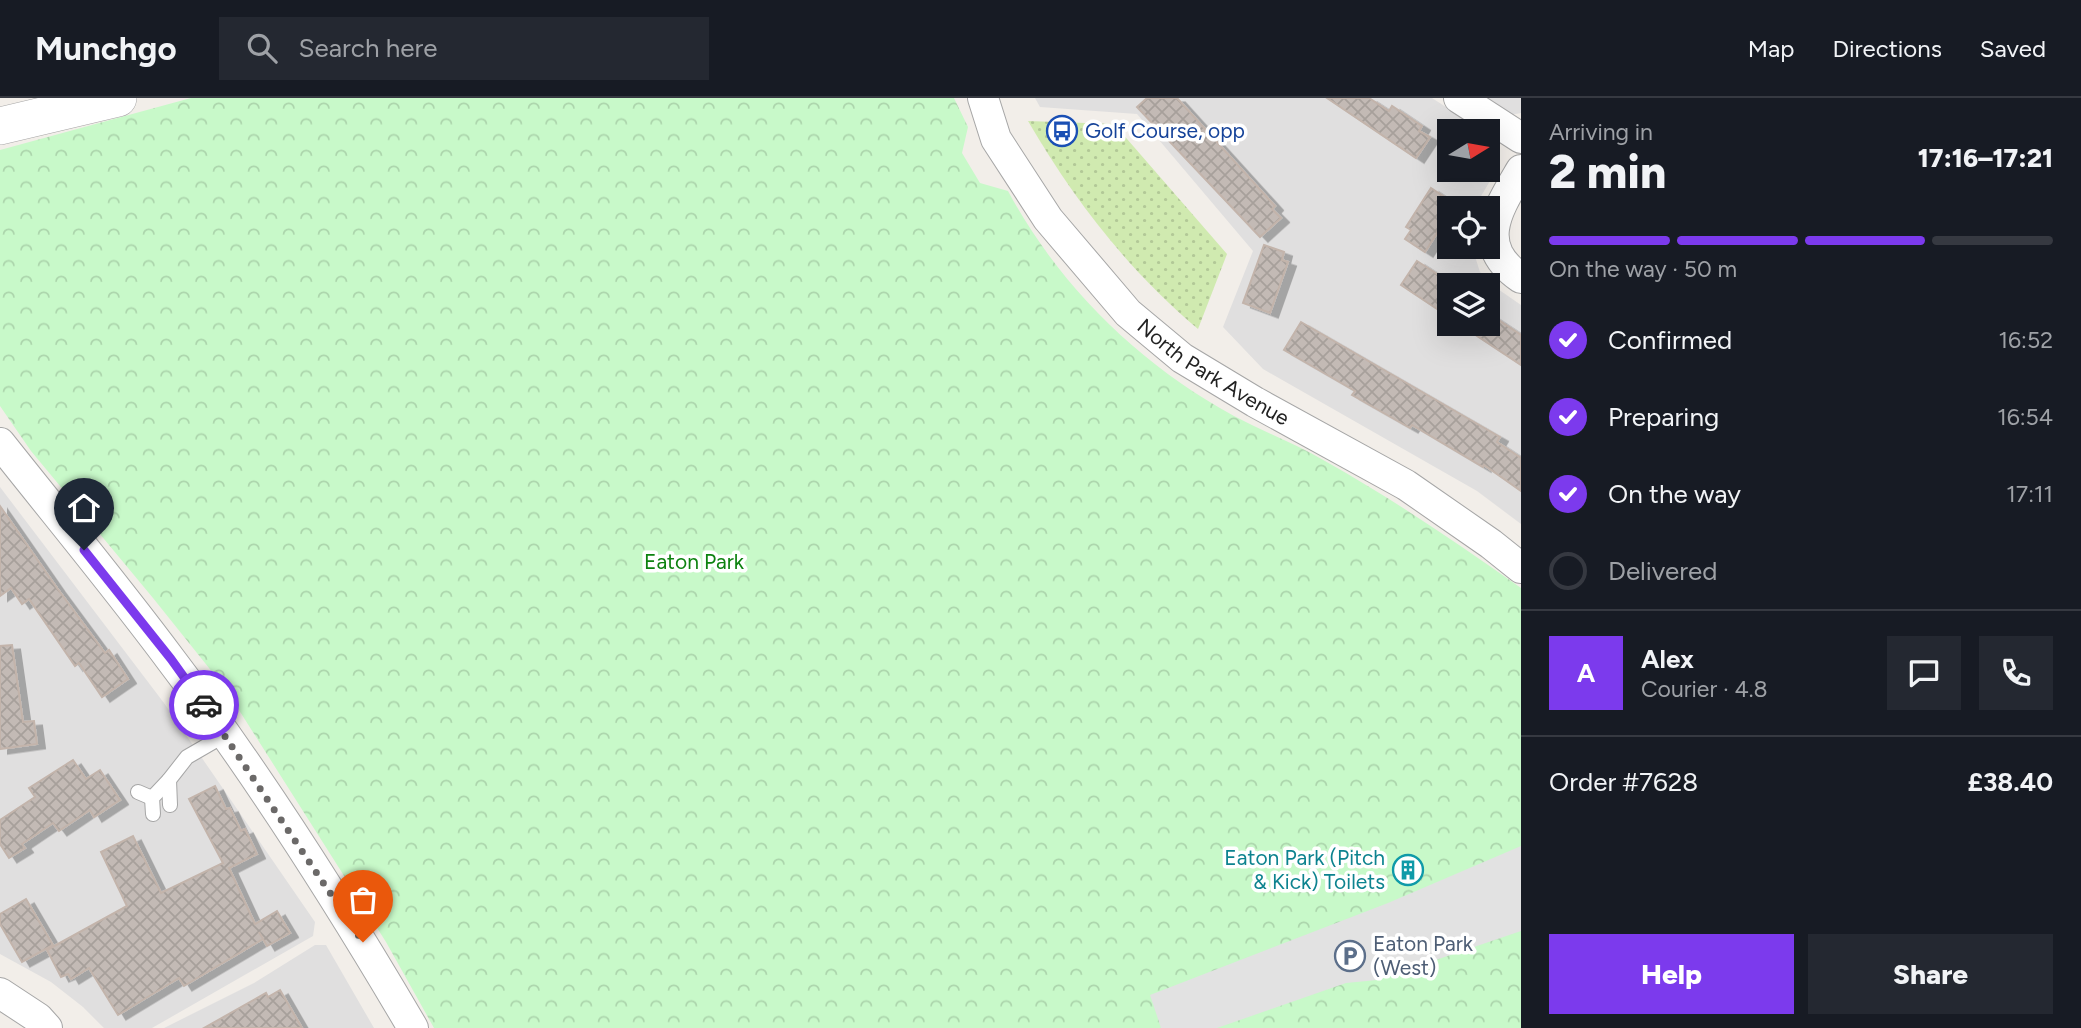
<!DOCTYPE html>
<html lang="en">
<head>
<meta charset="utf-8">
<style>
  :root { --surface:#171b24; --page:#242831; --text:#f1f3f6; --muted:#9ea1a6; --line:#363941; --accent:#7c3aed }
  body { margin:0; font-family:Figtree,sans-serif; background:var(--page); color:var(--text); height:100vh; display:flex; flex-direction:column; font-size:26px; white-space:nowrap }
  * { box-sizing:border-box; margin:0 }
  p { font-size:23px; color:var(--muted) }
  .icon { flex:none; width:38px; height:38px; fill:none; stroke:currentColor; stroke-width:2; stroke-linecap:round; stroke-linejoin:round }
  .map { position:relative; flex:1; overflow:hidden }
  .side { display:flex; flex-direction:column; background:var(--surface); width:560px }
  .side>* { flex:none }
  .needle { width:46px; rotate:79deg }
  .buttons { position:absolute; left:1437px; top:21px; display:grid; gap:14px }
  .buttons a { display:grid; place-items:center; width:63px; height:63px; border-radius:0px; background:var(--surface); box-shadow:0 7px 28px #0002; font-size:35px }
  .pin { position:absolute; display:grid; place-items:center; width:60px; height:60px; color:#fff; margin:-72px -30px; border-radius:50% 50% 50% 0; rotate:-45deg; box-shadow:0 0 7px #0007 }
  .pin .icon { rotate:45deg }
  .courier { position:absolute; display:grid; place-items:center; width:70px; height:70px; margin:-35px; border:5px solid #7c3aed; border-radius:50%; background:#fff; color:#222; box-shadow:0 2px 9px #0007 }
  .head em { font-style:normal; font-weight:800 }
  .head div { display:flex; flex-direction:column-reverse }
  .head { display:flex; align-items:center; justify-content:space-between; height:119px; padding:0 28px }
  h1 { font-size:46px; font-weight:800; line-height:52px }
  .bar { display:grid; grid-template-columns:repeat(4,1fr); gap:10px 7px; align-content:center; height:84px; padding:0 28px }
  .bar i { height:9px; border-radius:5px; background:var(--line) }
  .bar .active { background:var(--accent) }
  .bar p { grid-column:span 4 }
  .line { display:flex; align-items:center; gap:18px; padding:0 28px; border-top:2px solid var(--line) }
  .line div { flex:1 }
  .round { display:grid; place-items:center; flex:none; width:74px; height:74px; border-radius:0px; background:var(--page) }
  ol { padding:0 28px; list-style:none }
  li { display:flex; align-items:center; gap:21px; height:77px }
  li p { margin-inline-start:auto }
  li .icon { padding:7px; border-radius:50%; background:var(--accent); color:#fff; stroke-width:4 }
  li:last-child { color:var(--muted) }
  li i { width:38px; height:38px; border:4px solid var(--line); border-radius:50% }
  .primary-button { display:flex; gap:14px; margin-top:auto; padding:14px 28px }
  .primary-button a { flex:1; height:80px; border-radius:0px; background:var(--accent); color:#fff; font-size:28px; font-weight:800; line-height:80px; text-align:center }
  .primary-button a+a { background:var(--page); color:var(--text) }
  header { display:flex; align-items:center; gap:42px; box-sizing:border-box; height:98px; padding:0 35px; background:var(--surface); border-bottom:2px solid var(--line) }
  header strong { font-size:33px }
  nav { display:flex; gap:38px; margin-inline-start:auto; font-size:24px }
  .search { width:490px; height:63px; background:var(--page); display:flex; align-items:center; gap:18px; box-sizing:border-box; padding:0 24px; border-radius:0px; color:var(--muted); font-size:26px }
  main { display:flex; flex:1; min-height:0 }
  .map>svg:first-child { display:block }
  .residential { fill:#e0dfdf; fill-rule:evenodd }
  .grass { fill:url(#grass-dots) }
  .park { fill:url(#park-crowns) }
  .parking { fill:#e2e2e2 }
  .building { fill:url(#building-cross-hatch); stroke:#c3b4ab; stroke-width:2; filter:url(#shadow) }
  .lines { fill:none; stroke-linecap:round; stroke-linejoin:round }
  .service-casing { stroke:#a6a6a6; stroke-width:16 }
  .minor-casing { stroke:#a6a6a6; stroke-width:32 }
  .tertiary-casing { stroke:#a6a6a6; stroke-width:38 }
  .service { stroke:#fff; stroke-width:14 }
  .minor { stroke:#fff; stroke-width:30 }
  .tertiary { stroke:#fff; stroke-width:37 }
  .done { stroke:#6b6968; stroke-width:7; stroke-dasharray:0 12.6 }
  .route { stroke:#7c3aed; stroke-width:9 }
  .labels { text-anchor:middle; stroke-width:7; stroke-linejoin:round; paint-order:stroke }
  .transit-label { font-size:21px; fill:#164399; stroke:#fff; text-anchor:start }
  .street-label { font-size:21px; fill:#222; stroke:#fff }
  .park-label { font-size:21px; fill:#0d8210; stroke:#fff }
  .culture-label { font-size:21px; fill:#0d838f; stroke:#fff; text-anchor:end }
  .service-label { font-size:21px; fill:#4e5e75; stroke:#fff; text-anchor:start }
</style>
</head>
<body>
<header>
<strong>Munchgo</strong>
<div class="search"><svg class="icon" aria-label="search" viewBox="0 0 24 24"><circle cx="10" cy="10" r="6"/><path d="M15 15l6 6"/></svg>Search here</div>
<nav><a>Map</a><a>Directions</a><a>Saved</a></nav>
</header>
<main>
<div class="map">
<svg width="1521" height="930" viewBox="0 0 1521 930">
  <defs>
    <pattern id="grass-dots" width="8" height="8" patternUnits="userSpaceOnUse" patternTransform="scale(1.75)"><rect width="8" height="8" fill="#d0eab0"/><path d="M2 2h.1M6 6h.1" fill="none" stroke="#b2c897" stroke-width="1.8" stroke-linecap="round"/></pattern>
    <pattern id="park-crowns" width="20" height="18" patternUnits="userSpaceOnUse" patternTransform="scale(1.75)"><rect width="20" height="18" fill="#c8f9c9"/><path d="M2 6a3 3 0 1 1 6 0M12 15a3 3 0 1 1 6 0" fill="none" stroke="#acd5ac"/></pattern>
    <pattern id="building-cross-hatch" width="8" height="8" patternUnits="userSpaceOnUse" patternTransform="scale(1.75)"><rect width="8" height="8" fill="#c3bab5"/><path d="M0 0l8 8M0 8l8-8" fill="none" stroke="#a7a09b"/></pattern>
    <filter id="shadow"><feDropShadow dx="8" dy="4.5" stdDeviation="0" flood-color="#0004"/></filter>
  </defs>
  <rect width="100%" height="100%" fill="#f2eee9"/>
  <g class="residential">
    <path d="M1035,0H1432L1483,33H1449V72H1488V36L1494,41L1500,66L1474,110H1449V149H1472L1480,174L1495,189L1521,207V426L1477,393L1263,271L1223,229L1253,153L1137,16L1040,9ZM1449,187H1488V226H1449Z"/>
    <polygon points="1483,0 1521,0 1521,15 1510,17"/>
    <polygon points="0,389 164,605 315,824 313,838 152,930 104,930 83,909 51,884 0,856"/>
    <polygon points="315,847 326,847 374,930 164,930 254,885"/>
  </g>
  <path class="grass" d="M1028,23L1114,26L1227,156L1198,231C1128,172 1074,102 1028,23Z"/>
  <path class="park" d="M191,0H954L968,29L962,55L980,85L1008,93C1059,188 1139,266 1234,318C1264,334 1296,346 1325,363C1393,401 1457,445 1521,490V930H434L386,844L225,590L153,500L31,353L0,308V52Z"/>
  <polygon class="parking" points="1521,748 1521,833 1377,882 1346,885 1217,930 1161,930 1150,897 1388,805"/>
  <g class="building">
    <polygon points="1147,0 1177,0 1275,108 1272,111 1281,120 1260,139 1137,9"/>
    <polygon points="1327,0 1369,0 1389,13 1392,8 1422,28 1419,33 1430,39 1416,60"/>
    <polygon points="1431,90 1455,106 1452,110 1449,110 1449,116 1425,154 1405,141 1411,132 1406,129"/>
    <polygon points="1264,147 1284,154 1282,162 1288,164 1270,215 1243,205"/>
    <polygon points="1417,163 1454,187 1449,187 1449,219 1401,187"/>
    <polygon points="1488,215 1521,237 1521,267 1459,226 1488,226"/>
    <polygon points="1301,224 1500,339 1497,344 1521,360 1521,393 1484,367 1483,369 1412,327 1410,330 1352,297 1355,293 1284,252"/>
    <polygon points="0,408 57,490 105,555 109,552 128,581 102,599 79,565 75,568 29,501 22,506 11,490 0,498"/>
    <polygon points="12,547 23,624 34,623 37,646 0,651 0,548"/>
    <polygon points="73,662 86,681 100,672 120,702 94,719 90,712 59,733 53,725 22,746 25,750 9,760 0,746 0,722 35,699 29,690"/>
    <polygon points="215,688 226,711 230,710 241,733 245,731 257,756 229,770 255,826 277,813 290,835 267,848 259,834 263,841 184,888 179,880 118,917 89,870 71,881 68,876 61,879 47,852 127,808 101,754 133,738 161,795 223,765 189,701"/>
    <polygon points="26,801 53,847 22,864 0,826 0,816"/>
    <polygon points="280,892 302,930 204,930 266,895 268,899"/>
  </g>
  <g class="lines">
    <g class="service-casing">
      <g id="service">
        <polyline points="138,694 152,700"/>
        <polyline points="170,707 169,682 187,659 225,637"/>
        <polyline points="153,716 152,700 169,682"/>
      </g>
    </g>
    <g class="minor-casing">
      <g id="minor">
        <path id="s1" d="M983,0L996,41L1048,121L1128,215L1182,260L1255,304L1406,387L1491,446L1521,470"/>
        <polyline points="1459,0 1521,40"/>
        <path d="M1521,72C1498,111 1473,147 1521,180"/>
        <path d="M0,345C57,417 116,488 171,562C260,679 339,804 413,930"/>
        <polyline points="0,895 38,920 47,930"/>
      </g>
    </g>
    <g class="tertiary-casing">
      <polyline id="tertiary" points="0,28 118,0"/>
    </g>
    <use href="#service" class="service"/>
    <use href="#minor" class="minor"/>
    <use href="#tertiary" class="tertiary"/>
  </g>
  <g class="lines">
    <polyline class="done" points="204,607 363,844"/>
    <polyline class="route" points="84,452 171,561 204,607"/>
  </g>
  <defs>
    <g id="bus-ring" transform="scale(1.575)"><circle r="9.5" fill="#fff" stroke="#1a4fb4" stroke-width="1.5"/><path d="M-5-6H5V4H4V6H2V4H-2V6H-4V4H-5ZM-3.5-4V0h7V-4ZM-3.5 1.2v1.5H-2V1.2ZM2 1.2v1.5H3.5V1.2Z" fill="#1a4fb4"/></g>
    <g id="building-ring" transform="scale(1.575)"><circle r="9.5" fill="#fff" stroke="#0f9aa8" stroke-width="1.5"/><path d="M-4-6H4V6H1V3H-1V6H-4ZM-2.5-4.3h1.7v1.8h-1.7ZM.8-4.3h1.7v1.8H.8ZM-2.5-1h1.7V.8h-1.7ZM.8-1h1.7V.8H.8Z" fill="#0f9aa8"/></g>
    <g id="parking-ring" transform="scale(1.575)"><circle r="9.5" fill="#fff" stroke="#5c6f8a" stroke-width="1.5"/><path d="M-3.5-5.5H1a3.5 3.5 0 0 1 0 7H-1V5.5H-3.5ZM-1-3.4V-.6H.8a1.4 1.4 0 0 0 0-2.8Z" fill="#5c6f8a"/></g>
  </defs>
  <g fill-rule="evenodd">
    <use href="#bus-ring" x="1062" y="33"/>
    <use href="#building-ring" x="1408" y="772"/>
    <use href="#parking-ring" x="1350" y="858"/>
  </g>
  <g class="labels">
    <g class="transit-label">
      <text x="1085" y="40">Golf Course, opp</text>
    </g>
    <g class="street-label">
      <text dy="7" stroke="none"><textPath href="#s1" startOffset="366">North Park Avenue</textPath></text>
    </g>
    <g class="park-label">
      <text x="694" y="471">Eaton Park</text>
    </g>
    <g class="culture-label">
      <text x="1385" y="767">Eaton Park (Pitch<tspan x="1385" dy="24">&amp; Kick) Toilets</tspan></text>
    </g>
    <g class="service-label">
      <text x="1373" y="853">Eaton Park<tspan x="1373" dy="24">(West)</tspan></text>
    </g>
  </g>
</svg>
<div class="buttons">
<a><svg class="needle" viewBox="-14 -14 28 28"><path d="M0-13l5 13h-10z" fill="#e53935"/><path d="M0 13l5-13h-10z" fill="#9ea1a6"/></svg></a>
<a><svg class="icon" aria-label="locate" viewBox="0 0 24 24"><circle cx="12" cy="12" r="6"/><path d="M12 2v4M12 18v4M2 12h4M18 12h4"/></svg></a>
<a><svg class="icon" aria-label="layers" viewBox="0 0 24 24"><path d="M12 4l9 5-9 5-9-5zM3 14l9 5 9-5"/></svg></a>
</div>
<div class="pin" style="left:363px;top:844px;background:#ea580c"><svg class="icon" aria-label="bag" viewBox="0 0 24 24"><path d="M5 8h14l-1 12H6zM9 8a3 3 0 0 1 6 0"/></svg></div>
<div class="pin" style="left:84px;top:452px;background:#1f2937"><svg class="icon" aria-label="home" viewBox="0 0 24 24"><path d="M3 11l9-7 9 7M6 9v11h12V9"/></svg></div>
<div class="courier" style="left:204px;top:607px"><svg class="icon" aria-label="car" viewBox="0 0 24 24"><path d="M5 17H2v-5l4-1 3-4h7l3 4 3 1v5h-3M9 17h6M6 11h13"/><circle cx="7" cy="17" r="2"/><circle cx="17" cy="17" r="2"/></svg></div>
</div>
<section class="side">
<div class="head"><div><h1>2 min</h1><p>Arriving in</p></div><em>17:16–17:21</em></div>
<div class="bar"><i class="active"></i><i class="active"></i><i class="active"></i><i></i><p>On the way · 50 m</p></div>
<ol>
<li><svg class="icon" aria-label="check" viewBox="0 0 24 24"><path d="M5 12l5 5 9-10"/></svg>Confirmed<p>16:52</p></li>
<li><svg class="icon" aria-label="check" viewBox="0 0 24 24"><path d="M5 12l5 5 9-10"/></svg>Preparing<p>16:54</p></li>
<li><svg class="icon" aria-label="check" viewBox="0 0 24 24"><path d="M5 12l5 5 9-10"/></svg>On the way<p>17:11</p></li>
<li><i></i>Delivered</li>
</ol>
<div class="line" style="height:126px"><b class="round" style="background:var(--accent);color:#fff">A</b><div><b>Alex</b><p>Courier · 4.8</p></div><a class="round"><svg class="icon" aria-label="chat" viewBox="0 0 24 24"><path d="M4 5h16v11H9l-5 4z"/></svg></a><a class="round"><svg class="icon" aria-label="phone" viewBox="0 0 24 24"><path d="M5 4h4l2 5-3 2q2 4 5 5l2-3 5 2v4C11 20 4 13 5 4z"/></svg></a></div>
<div class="line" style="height:91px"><div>Order #7628</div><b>£38.40</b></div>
<div class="primary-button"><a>Help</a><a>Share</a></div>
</section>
</main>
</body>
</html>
